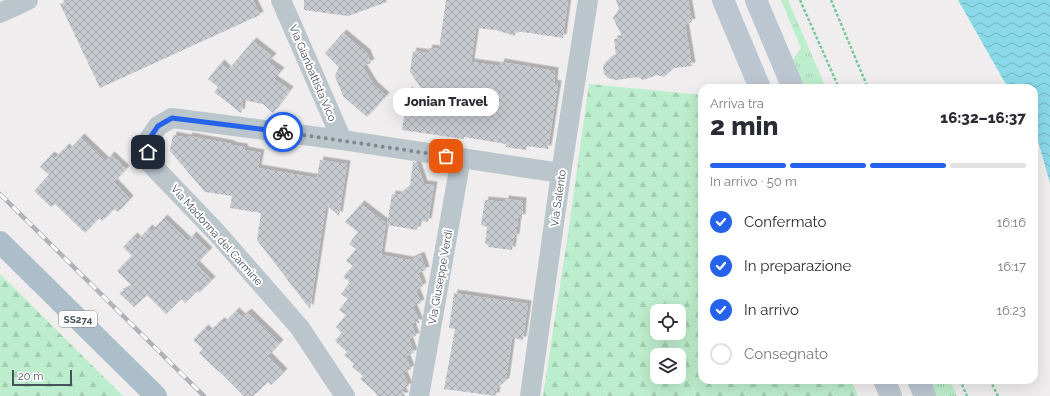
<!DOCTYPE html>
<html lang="it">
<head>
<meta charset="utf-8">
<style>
  :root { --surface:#fff; --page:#f2f2f3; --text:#2b2b33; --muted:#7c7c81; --line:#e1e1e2; --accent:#2563eb }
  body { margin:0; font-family:Raleway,sans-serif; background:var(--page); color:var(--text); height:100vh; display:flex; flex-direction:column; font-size:15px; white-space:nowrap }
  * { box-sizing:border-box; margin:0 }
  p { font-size:13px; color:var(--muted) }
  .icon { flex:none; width:22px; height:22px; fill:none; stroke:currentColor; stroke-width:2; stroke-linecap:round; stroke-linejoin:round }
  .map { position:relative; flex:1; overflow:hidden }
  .sheet { position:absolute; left:698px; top:84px; width:340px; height:300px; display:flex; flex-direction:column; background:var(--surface); border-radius:12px; box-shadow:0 4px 16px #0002 }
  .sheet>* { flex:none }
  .controls { position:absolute; left:650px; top:304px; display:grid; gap:8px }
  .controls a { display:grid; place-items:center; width:36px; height:36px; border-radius:8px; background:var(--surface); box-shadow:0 4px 16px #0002; font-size:20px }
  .scale { position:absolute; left:12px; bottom:10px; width:60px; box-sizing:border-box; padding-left:4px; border:2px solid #465159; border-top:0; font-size:11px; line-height:14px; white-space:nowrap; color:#465159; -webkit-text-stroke:3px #fff; paint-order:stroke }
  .pin { position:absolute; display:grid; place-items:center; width:34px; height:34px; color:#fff; margin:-17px; border-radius:8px; box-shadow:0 2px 6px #0006 }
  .courier { position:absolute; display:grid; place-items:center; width:40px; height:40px; margin:-20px; border:3px solid #2563eb; border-radius:50%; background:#fff; color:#222; box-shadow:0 1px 5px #0007 }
  .bubble { position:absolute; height:28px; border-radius:12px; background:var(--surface); box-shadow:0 4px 16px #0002; font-size:13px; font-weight:800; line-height:28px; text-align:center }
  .overview em { font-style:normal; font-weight:800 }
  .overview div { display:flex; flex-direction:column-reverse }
  .overview { display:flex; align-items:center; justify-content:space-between; height:68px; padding:0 12px }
  h1 { font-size:26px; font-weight:800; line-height:30px }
  .bar { display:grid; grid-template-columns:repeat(4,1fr); gap:6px 4px; align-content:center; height:48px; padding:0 12px }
  .bar i { height:5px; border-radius:3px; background:var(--line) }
  .bar .selected { background:var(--accent) }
  .bar p { grid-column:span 4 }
  ol { padding:0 12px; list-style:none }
  li { display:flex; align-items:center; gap:12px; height:44px }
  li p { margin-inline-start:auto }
  li .icon { padding:4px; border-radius:50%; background:var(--accent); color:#fff; stroke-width:4 }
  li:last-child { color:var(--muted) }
  li i { width:22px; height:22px; border:2px solid var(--line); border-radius:50% }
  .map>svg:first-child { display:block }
  .grass { fill:url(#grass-tufts) }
  .forest { fill:url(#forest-firs); fill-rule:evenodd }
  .water { fill:url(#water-waves) }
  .building { fill:url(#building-cross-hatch); filter:url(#shadow) }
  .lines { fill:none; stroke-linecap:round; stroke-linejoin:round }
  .path { stroke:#75c99b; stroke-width:2.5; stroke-dasharray:3 2; stroke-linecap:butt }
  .minor { stroke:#bbc5cc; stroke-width:20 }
  .secondary { stroke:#bbc6d0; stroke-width:22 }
  .primary { stroke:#adbecb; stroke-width:22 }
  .rail-casing { stroke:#afb2b7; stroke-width:4.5 }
  .rail { stroke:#fff; stroke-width:3; stroke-dasharray:9; stroke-linecap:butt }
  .done { stroke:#81888d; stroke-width:4; stroke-dasharray:0 7.2 }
  .route { stroke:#2563eb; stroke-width:5 }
  .labels { text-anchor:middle; stroke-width:4; stroke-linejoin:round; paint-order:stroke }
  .shield { fill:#fff; stroke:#7e858b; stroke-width:1 }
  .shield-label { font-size:10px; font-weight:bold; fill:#465159 }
  .street-label { font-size:11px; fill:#465159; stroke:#fff }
</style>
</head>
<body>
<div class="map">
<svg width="1050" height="396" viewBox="0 0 1050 396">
  <defs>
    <pattern id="grass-tufts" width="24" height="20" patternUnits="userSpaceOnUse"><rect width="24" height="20" fill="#bcedcc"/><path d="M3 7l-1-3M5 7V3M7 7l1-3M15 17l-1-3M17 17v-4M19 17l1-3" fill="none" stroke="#a3cdb1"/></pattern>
    <pattern id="forest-firs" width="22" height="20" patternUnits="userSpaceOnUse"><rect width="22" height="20" fill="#bcedcc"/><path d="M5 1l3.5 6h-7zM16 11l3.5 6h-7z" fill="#a3cdb1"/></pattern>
    <pattern id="water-waves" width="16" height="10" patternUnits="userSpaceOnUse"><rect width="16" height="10" fill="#8ad9e8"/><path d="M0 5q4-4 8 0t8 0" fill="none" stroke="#73b2bf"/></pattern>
    <pattern id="building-cross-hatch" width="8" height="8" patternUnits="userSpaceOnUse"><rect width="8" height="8" fill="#c7cacf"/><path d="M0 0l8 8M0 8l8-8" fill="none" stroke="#a3a6ab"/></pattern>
    <filter id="shadow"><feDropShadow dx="3.5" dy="-3.5" stdDeviation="0" flood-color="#0004"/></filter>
  </defs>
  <rect width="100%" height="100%" fill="#efeded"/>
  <g class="grass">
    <polygon points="781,0 788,0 826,88 804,88 792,61 801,48"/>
    <polygon points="928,380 950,380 957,396 936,396"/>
  </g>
  <g class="forest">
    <path d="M589,84L702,95V380H851L858,396H543L568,234ZM657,311H679V333H657ZM657,355H679V377H657Z"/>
    <polygon points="0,274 123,396 0,396"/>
  </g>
  <polygon class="water" points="958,0 1050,0 1050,183 1038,141 1034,134 1034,88 1008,88"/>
  <g class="building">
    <polygon points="71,0 253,0 260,15 100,88 60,4"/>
    <polygon points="304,0 386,0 387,2 348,16 304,10"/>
    <polygon points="446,0 568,0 563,38 516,31 515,36 496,30 476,28 471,62 500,66 501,62 555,71 554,83 558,84 548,149 527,146 526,150 506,147 506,144 464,137 464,139 402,130 408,90 430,110 434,107 410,72 413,51 428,53 429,48 439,49"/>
    <polygon points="616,0 688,0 692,22 685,24 692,66 674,68 664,77 657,75 643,80 638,77 616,80 608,78 604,74 603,66 606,62 616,55 614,39 623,38 613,18 619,9"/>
    <polygon points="343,33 367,53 371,63 362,66 374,85 386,96 367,117 343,96 335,76 339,67 325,53"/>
    <polygon points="253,41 273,57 268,62 281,71 274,79 290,90 273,113 263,104 243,100 241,113 214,92 218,87 208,79 221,63 228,70"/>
    <polygon points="173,135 188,138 189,136 232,144 231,145 244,147 245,150 261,153 258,168 317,178 320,160 347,164 339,216 326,205 310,309 257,240 261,213 230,208 232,196 205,192 170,151"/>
    <polygon points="81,137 106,161 111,155 126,169 114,182 130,199 118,212 114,209 102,221 99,218 85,233 55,204 51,207 34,191 49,175 40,167 51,155 55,158 66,147 69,150"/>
    <polygon points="413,162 417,163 424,184 434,185 428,222 419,221 417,230 387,225 392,194 399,195 410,186"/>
    <polygon points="505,199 523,201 522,218 518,217 516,238 514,237 512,250 488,247 488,245 485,244 487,227 481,225 485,200 505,202"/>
    <polygon points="361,204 386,223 381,255 410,260 421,255 426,270 418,273 423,286 416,290 421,303 413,306 420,323 411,322 416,336 409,339 414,353 406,356 411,369 403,373 409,386 402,389 405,396 377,396 376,393 360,379 363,376 352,367 354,364 344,355 347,352 335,341 342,333 336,327 346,315 339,310 348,299 341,294 350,282 343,277 353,266 346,261 356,249 349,244 358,232 345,222"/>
    <polygon points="164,218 188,241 193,235 209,251 196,264 212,280 199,293 197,291 185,303 181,299 166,314 147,295 134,307 119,293 132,286 117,271 132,256 123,247 134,236 138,240 149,228 152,231"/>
    <polygon points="454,293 528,304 523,340 512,338 506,381 497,388 496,396 444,389 455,329 449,328"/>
    <polygon points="236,311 242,317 248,312 280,343 268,356 284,372 271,385 268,382 253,396 244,396 219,371 219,372 199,353 203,349 193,340 205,328 209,332 221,321 224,323"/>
  </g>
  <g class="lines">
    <g class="path">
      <polyline points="800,0 839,88"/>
      <polyline points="831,0 868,88"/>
      <polyline points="960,380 967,396"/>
      <polyline points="990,380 998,396"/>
    </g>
    <g class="minor">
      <polyline points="281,0 342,140"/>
      <polyline points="0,13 28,0"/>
      <polyline points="345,396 300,328 216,232 149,162 147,142 158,126 172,118 342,140 561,173"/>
      <polyline points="419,396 461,158"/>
      <polyline points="530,396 561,173 588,0"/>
    </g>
    <g class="secondary">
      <polyline points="723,0 760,88"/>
      <polyline points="756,0 793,88"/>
      <polyline points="884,380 891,396"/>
      <polyline points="918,380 925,396"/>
    </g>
    <polyline class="primary" points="0,242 156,396"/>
    <g class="rail-casing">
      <polyline id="rail" points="0,194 204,396"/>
    </g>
    <use href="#rail" class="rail"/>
  </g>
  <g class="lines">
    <polyline class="done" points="283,132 446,156"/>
    <polyline class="route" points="148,152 147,142 158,126 172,118 283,132"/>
  </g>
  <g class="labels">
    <rect class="shield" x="59" y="311" width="38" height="16" rx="3"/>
    <g class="shield-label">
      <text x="78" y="323">SS274</text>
    </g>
    <g class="street-label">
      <text transform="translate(313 73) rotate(67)" y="4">Via Gianbattista Vico</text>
      <text transform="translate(558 198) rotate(-82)" y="4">Via Salento</text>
      <text transform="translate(217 235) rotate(48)" y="4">Via Madonna del Carmine</text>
      <text transform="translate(440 277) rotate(-80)" y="4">Via Giuseppe Verdi</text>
    </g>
  </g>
</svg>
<div class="controls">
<a><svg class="icon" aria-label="locate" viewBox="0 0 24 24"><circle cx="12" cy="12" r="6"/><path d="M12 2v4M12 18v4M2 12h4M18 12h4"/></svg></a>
<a><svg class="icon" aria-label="layers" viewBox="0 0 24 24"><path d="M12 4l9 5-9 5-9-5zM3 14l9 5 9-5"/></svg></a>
</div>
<div class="scale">20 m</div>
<div class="pin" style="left:446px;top:156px;background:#ea580c"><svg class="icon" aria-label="bag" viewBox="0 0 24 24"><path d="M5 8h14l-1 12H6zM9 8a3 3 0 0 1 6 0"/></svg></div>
<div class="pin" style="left:148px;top:152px;background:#1f2937"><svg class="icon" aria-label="home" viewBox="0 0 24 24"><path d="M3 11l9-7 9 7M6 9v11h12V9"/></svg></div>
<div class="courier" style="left:283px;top:132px"><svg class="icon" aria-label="bike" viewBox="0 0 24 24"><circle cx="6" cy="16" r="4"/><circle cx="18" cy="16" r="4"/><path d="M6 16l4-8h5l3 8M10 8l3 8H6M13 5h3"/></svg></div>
<div class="bubble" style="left:393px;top:88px;width:106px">Jonian Travel</div>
<section class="sheet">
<div class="overview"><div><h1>2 min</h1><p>Arriva tra</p></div><em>16:32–16:37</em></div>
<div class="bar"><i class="selected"></i><i class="selected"></i><i class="selected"></i><i></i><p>In arrivo · 50 m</p></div>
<ol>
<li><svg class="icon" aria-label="check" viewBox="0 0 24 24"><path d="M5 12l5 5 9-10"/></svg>Confermato<p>16:16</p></li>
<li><svg class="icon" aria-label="check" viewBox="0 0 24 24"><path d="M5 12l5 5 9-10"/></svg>In preparazione<p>16:17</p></li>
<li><svg class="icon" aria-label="check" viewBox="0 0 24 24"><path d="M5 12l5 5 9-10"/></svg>In arrivo<p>16:23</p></li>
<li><i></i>Consegnato</li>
</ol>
</section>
</div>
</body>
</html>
